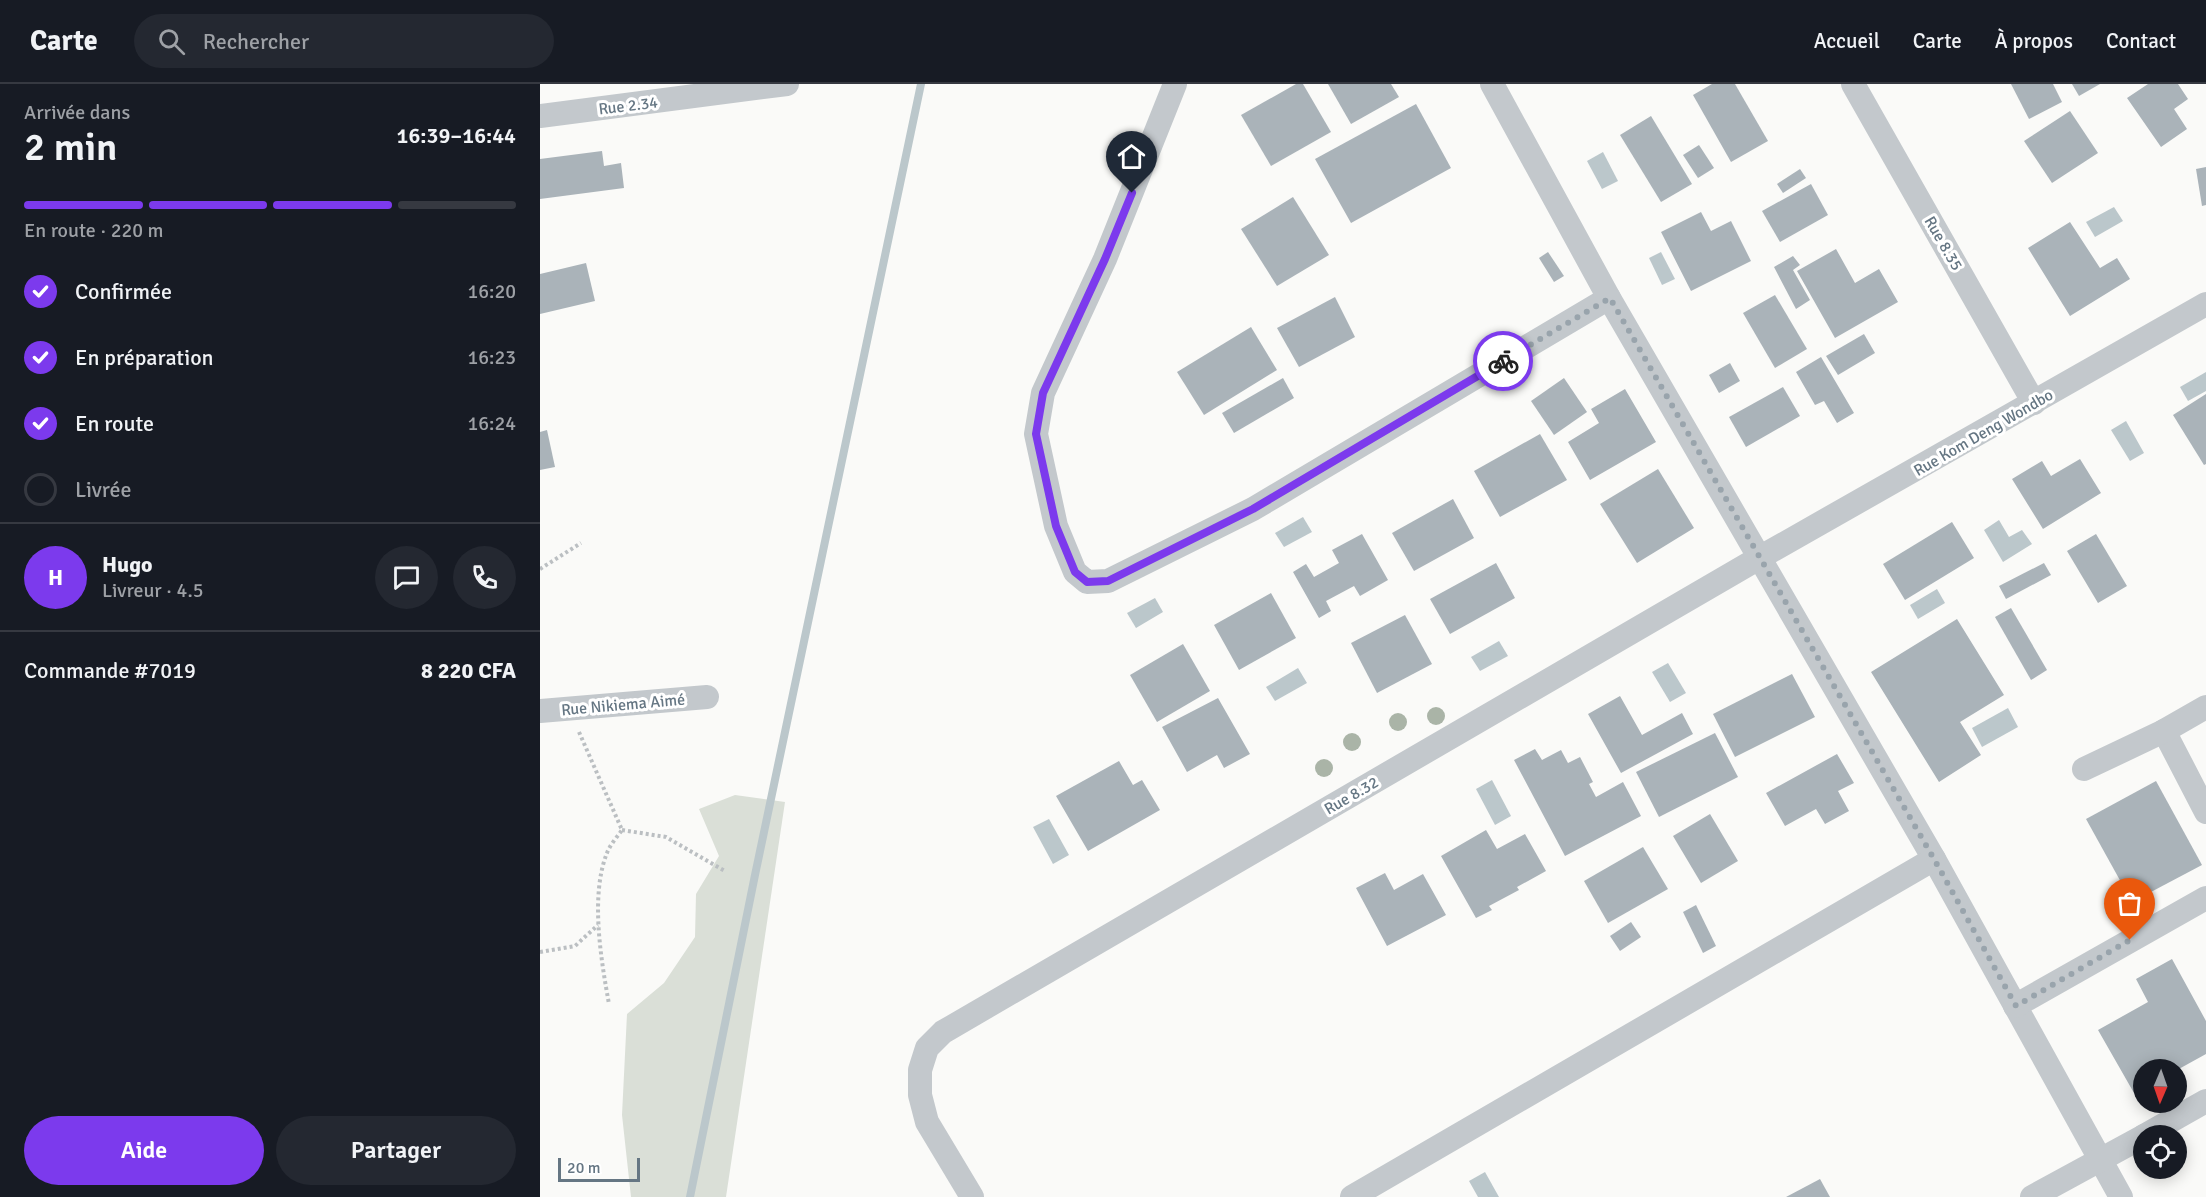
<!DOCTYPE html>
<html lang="fr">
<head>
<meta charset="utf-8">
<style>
  :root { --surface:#171b24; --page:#242831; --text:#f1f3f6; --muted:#9ea1a6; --line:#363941; --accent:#7c3aed }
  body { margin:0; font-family:Signika,sans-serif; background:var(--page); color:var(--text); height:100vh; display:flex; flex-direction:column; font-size:22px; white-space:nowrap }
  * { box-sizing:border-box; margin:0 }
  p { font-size:20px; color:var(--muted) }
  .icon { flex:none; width:33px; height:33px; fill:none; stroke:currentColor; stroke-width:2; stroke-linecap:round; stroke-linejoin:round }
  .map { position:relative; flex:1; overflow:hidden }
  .sheet { display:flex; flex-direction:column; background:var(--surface); width:540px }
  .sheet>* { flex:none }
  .needle { width:39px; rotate:182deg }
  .controls { position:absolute; left:1593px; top:975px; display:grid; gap:12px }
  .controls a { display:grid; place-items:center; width:54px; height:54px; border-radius:50%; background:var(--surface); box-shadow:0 3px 15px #0003; font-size:30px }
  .scale { position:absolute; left:18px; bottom:15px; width:82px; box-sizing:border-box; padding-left:6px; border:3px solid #657683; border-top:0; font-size:16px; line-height:21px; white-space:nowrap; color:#657683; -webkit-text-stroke:4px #fff; paint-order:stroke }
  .pin { position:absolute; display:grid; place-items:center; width:51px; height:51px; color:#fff; margin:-62px -26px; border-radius:50% 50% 50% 0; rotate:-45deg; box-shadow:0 0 6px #0007 }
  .pin .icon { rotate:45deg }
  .courier { position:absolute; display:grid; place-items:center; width:60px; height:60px; margin:-30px; border:4px solid #7c3aed; border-radius:50%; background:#fff; color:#222; box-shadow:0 2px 8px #0007 }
  .summary em { font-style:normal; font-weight:600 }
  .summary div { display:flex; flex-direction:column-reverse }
  .summary { display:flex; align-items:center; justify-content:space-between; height:102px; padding:0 24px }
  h1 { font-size:39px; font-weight:600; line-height:45px }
  .bar { display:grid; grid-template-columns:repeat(4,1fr); gap:9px 6px; align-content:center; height:72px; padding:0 24px }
  .bar i { height:8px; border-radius:4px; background:var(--line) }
  .bar .current { background:var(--accent) }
  .bar p { grid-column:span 4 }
  .line { display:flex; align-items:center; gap:15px; padding:0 24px; border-top:2px solid var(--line) }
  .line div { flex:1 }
  .round { display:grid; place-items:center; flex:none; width:63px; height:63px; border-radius:32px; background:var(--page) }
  ol { padding:0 24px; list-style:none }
  li { display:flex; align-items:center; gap:18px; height:66px }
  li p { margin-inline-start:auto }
  li .icon { padding:6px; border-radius:50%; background:var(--accent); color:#fff; stroke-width:4 }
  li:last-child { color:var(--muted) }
  li i { width:33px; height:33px; border:3px solid var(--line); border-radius:50% }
  .primary-button { display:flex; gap:12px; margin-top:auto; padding:12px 24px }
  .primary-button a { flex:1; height:69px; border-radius:36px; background:var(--accent); color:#fff; font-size:24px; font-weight:600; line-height:69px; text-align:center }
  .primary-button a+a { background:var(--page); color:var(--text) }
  header { display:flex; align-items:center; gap:36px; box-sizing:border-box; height:84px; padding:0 30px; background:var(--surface); border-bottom:2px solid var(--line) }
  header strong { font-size:28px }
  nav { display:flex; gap:33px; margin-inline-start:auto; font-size:21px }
  .search { width:420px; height:54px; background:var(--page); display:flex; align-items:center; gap:15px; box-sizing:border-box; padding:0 21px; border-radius:33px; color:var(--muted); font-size:22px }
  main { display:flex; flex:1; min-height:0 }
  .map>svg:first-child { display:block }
  .green { fill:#dadfd7 }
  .water { fill:#bbc7cb }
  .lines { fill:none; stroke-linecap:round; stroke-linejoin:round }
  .stream { stroke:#bbc7cb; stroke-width:8 }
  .building { fill:#aab3b9 }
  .path { stroke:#bbbfc2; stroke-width:4; stroke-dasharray:3 3; stroke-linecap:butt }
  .street { stroke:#c3c8cc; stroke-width:24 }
  .tree { fill:#aab4a7 }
  .done { stroke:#99a4ac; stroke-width:6; stroke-dasharray:0 10.8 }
  .route { stroke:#7c3aed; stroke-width:8 }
  .labels { text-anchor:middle; stroke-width:6; stroke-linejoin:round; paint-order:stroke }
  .street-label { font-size:16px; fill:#657683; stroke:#fff }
</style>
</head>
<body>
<header>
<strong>Carte</strong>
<div class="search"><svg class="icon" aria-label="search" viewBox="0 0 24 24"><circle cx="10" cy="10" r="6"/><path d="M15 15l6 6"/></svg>Rechercher</div>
<nav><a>Accueil</a><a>Carte</a><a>À propos</a><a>Contact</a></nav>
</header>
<main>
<section class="sheet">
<div class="summary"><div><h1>2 min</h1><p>Arrivée dans</p></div><em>16:39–16:44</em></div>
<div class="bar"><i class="current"></i><i class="current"></i><i class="current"></i><i></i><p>En route · 220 m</p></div>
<ol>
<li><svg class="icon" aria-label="check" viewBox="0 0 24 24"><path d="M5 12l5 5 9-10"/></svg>Confirmée<p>16:20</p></li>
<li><svg class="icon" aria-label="check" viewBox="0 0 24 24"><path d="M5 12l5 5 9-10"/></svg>En préparation<p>16:23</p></li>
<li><svg class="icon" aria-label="check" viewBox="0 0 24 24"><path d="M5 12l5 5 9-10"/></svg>En route<p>16:24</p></li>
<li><i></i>Livrée</li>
</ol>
<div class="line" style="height:108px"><b class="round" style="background:var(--accent);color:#fff">H</b><div><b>Hugo</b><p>Livreur · 4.5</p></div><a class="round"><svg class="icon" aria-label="chat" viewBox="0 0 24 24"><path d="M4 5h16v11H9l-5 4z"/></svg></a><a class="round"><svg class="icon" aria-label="phone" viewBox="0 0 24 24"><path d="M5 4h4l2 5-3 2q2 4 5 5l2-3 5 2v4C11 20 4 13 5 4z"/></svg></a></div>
<div class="line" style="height:78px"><div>Commande #7019</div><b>8 220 CFA</b></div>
<div class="primary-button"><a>Aide</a><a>Partager</a></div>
</section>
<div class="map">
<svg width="1666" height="1113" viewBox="0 0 1666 1113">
  <rect width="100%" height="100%" fill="#fafaf8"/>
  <polygon class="green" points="195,711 245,718 186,1113 91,1113 82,1031 87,930 124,899 155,853 156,810 179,772 159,725"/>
  <g class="water">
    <polygon points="1063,68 1078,97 1062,105 1047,77"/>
    <polygon points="1574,123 1583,137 1555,153 1546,138"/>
    <polygon points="1121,168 1135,195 1122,201 1109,174"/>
    <polygon points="1666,288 1666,307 1648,317 1640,303"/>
    <polygon points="1586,337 1604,369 1590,377 1571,346"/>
    <polygon points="763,433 772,448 744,463 735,449"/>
    <polygon points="1459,436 1469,453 1482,446 1492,460 1463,478 1444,446"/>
    <polygon points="1397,505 1405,519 1378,535 1370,521"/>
    <polygon points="615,514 623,528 596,544 587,529"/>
    <polygon points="959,557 968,572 940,587 931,573"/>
    <polygon points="1128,579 1146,609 1130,618 1112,588"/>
    <polygon points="758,584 767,599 735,617 726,603"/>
    <polygon points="1468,624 1478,643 1442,663 1432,644"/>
    <polygon points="952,696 971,732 955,741 936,705"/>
    <polygon points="509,735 529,771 513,780 493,743"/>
    <polygon points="945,1088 959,1113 938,1113 929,1097"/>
  </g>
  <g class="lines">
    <polyline class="stream" points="150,1113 215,791 381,0"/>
  </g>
  <g class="building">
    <polygon points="756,0 763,0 791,48 731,82 701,31"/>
    <polygon points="788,0 851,0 859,13 811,40"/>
    <polygon points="1172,0 1195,0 1228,57 1191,78 1153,11"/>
    <polygon points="1471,0 1513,0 1522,18 1489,35"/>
    <polygon points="1532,0 1560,0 1539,12"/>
    <polygon points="1608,0 1638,0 1648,15 1634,25 1647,45 1621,63 1587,14"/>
    <polygon points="876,20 911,84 811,139 775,75"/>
    <polygon points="1530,27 1558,69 1512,99 1484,57"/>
    <polygon points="1111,32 1152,100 1121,118 1080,51"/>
    <polygon points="1159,61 1174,84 1158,94 1143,71"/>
    <polygon points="62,67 64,82 81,79 84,104 0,115 0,75"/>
    <polygon points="1666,83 1666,121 1662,122 1656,85"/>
    <polygon points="1260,85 1266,94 1243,109 1237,100"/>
    <polygon points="1271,100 1288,131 1240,158 1222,127"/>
    <polygon points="753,113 789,171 737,202 701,145"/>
    <polygon points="1161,128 1171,147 1191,137 1211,177 1151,207 1121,148"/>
    <polygon points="1530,138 1560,184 1577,174 1590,195 1530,232 1488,164"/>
    <polygon points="1296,165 1315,199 1339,185 1358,218 1295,254 1257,187"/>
    <polygon points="1008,168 1024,192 1014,198 999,174"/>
    <polygon points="1253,172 1260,181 1253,186 1270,216 1256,225 1234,183"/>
    <polygon points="46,179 55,217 0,230 0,190"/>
    <polygon points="1235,211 1267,265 1235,284 1203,229"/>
    <polygon points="795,213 815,253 759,283 737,244"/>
    <polygon points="711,243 737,286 664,331 637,288"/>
    <polygon points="1324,250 1335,269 1298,291 1286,272"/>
    <polygon points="1281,273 1314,329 1297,339 1284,317 1275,321 1256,288"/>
    <polygon points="1190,279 1200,297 1179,309 1169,291"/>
    <polygon points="743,294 754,314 694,349 682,329"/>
    <polygon points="1024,294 1047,328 1014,351 991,317"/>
    <polygon points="1243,303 1260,332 1206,363 1189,333"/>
    <polygon points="1085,305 1116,358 1050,396 1028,358 1059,339 1051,325"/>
    <polygon points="1666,310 1666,380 1664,381 1633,331"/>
    <polygon points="7,346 15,383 0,386 0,348"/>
    <polygon points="1000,350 1027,396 960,433 934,387"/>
    <polygon points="1540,375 1561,409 1503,445 1472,395 1502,377 1511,392"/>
    <polygon points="1118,385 1154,444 1097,479 1060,420"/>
    <polygon points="913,415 934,454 874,487 852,449"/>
    <polygon points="1412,438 1434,474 1365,516 1343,480"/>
    <polygon points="822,450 848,496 820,512 814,502 786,517 791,527 779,534 753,488 766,480 774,493 799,479 792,466"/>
    <polygon points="1556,450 1587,502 1558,519 1527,467"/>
    <polygon points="956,479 975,514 910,550 890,515"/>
    <polygon points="1504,479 1511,491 1466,515 1459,502"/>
    <polygon points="731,509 756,554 699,586 674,541"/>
    <polygon points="1471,524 1507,586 1491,596 1455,533"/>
    <polygon points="865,531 892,580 837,609 811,559"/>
    <polygon points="1417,535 1464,611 1420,638 1441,671 1399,698 1331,588"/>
    <polygon points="643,560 670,607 617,638 590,591"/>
    <polygon points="1252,590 1275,633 1195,673 1173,630"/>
    <polygon points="1080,612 1102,651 1142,629 1153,650 1081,689 1048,630"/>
    <polygon points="678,614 710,670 684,684 677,671 647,688 622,643"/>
    <polygon points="1175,649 1198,693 1119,733 1096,688"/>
    <polygon points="995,665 1002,676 1021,666 1028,679 1040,673 1053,698 1049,700 1056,713 1083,698 1101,732 1025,772 974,676"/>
    <polygon points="1297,670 1314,699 1298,707 1309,727 1285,740 1276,725 1245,742 1226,709"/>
    <polygon points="579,677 593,701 602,696 620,726 548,767 516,712"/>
    <polygon points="1616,697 1662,781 1592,818 1546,735"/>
    <polygon points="1170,730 1198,777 1161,799 1133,752"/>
    <polygon points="946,746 957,765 985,750 1006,787 977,803 979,806 949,822 952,826 936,834 901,772"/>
    <polygon points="1103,763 1128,805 1068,839 1044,797"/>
    <polygon points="845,789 854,806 883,790 906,831 847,862 816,804"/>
    <polygon points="1156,821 1176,862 1163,869 1143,828"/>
    <polygon points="1091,838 1101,853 1080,867 1070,852"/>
    <polygon points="1632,875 1666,937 1666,970 1637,986 1604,986 1604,1004 1594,1009 1558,946 1608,918 1596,895"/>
    <polygon points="1280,1095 1290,1113 1246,1113"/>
  </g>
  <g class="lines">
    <g class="path">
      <polyline points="0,485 41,459"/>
      <path d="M39,648L82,746C77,753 70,761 67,769C50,811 61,876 69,920"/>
      <polyline points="82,746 126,753 185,787"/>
      <polyline points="0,868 35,862 58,841"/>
    </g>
    <g class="street">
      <polyline points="635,0 565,175 503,309 496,350 516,442 535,488 547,498 568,497 713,425 1069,214"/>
      <polyline points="952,0 1069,214 1394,775 1581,1113"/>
      <polyline points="1313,0 1494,319"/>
      <polyline points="0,32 247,0"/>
      <polyline points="0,627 167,613"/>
      <polyline points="1624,647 1666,728"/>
      <polyline points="1544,685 1624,647 1666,623"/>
      <polyline points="1475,922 1666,814"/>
      <polyline points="1604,1052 1666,1017"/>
      <polyline points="432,1113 387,1038 380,1011 380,986 387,964 403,948 1219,474 1666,220"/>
      <polyline points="812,1113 1394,775"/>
      <polyline points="1492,1113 1604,1052"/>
    </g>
  </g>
  <g class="tree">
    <circle cx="896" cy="632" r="9"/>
    <circle cx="858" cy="638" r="9"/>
    <circle cx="812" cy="658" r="9"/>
    <circle cx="784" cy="684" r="9"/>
  </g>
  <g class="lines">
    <polyline class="done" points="963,277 1070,214 1394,775 1476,922 1590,856"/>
    <polyline class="route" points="592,109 565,175 503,309 496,350 516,442 535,488 547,498 568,497 713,425 963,277"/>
  </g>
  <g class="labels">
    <g class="street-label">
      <text transform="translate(88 21) rotate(-7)" y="6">Rue 2.34</text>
      <text transform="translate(1404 159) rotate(60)" y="6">Rue 8.35</text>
      <text transform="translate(1443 348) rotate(-30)" y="6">Rue Kom Deng Wondbo</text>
      <text transform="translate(83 620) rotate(-5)" y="6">Rue Nikiema Aimé</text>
      <text transform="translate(811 711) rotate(-30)" y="6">Rue 8.32</text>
    </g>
  </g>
</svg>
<div class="controls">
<a><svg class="needle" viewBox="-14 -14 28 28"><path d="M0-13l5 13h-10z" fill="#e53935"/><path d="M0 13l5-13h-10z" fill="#9ea1a6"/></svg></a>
<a><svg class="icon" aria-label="locate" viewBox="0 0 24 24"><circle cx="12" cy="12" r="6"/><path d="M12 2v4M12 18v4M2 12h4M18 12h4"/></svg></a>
</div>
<div class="scale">20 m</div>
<div class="pin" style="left:1590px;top:856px;background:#ea580c"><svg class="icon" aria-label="bag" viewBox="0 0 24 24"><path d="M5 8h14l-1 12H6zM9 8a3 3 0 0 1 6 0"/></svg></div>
<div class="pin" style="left:592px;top:109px;background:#1f2937"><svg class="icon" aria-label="home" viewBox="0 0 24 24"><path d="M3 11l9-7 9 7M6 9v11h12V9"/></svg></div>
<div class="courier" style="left:963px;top:277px"><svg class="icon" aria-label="bike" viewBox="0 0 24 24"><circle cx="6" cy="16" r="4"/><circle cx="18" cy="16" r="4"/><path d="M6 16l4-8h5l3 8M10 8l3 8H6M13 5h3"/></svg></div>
</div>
</main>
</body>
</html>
